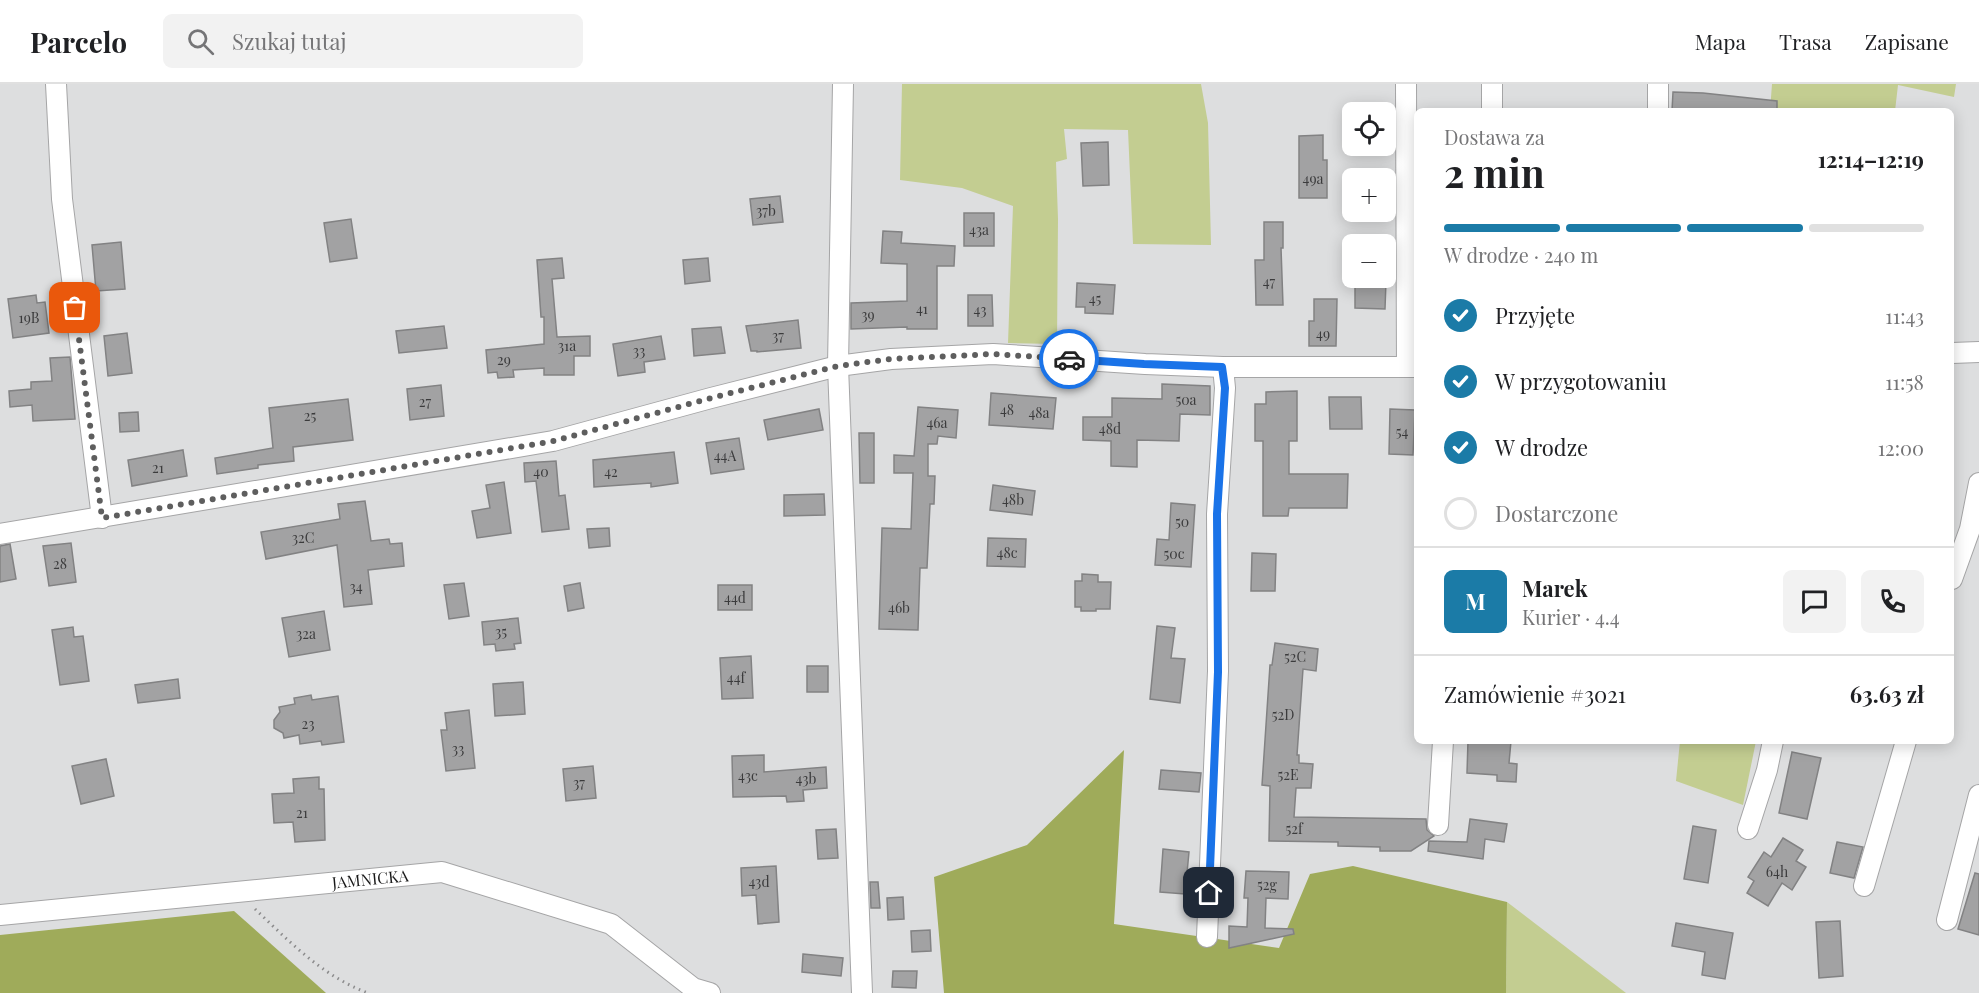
<!DOCTYPE html>
<html lang="pl">
<head>
<meta charset="utf-8">
<style>
  :root { --surface:#fff; --page:#f2f2f2; --text:#202124; --muted:#757577; --line:#e0e0e0; --accent:#1b7ba7 }
  body { margin:0; font-family:"Playfair Display",serif; background:var(--page); color:var(--text); height:100vh; display:flex; flex-direction:column; font-size:22px; white-space:nowrap }
  * { box-sizing:border-box; margin:0 }
  p { font-size:20px; color:var(--muted) }
  .icon { flex:none; width:33px; height:33px; fill:none; stroke:currentColor; stroke-width:2; stroke-linecap:round; stroke-linejoin:round }
  .map { position:relative; flex:1; overflow:hidden }
  .panel { position:absolute; left:1414px; top:24px; width:540px; height:636px; display:flex; flex-direction:column; background:var(--surface); border-radius:9px; box-shadow:0 3px 15px #0003 }
  .panel>* { flex:none }
  .tools { position:absolute; left:1342px; top:18px; display:grid; gap:12px }
  .tools a { display:grid; place-items:center; width:54px; height:54px; border-radius:9px; background:var(--surface); box-shadow:0 3px 15px #0003; font-size:30px }
  .pin { position:absolute; display:grid; place-items:center; width:51px; height:51px; color:#fff; margin:-26px; border-radius:12px; box-shadow:0 3px 9px #0006 }
  .courier { position:absolute; display:grid; place-items:center; width:60px; height:60px; margin:-30px; border:4px solid #1a73e8; border-radius:50%; background:#fff; color:#222; box-shadow:0 2px 8px #0007 }
  .head em { font-style:normal; font-weight:700 }
  .head div { display:flex; flex-direction:column-reverse }
  .head { display:flex; align-items:center; justify-content:space-between; height:102px; padding:0 30px }
  h1 { font-size:39px; font-weight:700; line-height:45px }
  .bar { display:grid; grid-template-columns:repeat(4,1fr); gap:9px 6px; align-content:center; height:72px; padding:0 30px }
  .bar i { height:8px; border-radius:4px; background:var(--line) }
  .bar .selected { background:var(--accent) }
  .bar p { grid-column:span 4 }
  .line { display:flex; align-items:center; gap:15px; padding:0 30px; border-top:2px solid var(--line) }
  .line div { flex:1 }
  .round { display:grid; place-items:center; flex:none; width:63px; height:63px; border-radius:9px; background:var(--page) }
  ol { padding:0 30px; list-style:none }
  li { display:flex; align-items:center; gap:18px; height:66px }
  li p { margin-inline-start:auto }
  li .icon { padding:6px; border-radius:50%; background:var(--accent); color:#fff; stroke-width:4 }
  li:last-child { color:var(--muted) }
  li i { width:33px; height:33px; border:3px solid var(--line); border-radius:50% }
  header { display:flex; align-items:center; gap:36px; box-sizing:border-box; height:84px; padding:0 30px; background:var(--surface); border-bottom:2px solid var(--line) }
  header strong { font-size:28px }
  nav { display:flex; gap:33px; margin-inline-start:auto; font-size:21px }
  .search { width:420px; height:54px; background:var(--page); display:flex; align-items:center; gap:15px; box-sizing:border-box; padding:0 21px; border-radius:9px; color:var(--muted); font-size:22px }
  .map>svg:first-child { display:block }
  .green { fill:#c3cd91 }
  .forest { fill:#9fab5a }
  .building { fill:#a2a2a3; stroke:#828283; stroke-width:1.5 }
  .lines { fill:none; stroke-linecap:round; stroke-linejoin:round }
  .minor-casing { stroke:#a5a5a6; stroke-width:22 }
  .path { stroke:#8b8b8c; stroke-width:3; stroke-dasharray:1.5 4.5; stroke-linecap:butt }
  .minor { stroke:#fff; stroke-width:20 }
  .done { stroke:#5e5e5e; stroke-width:6; stroke-dasharray:0 10.8 }
  .route { stroke:#1a73e8; stroke-width:8 }
  .labels { text-anchor:middle; stroke-width:4.5; stroke-linejoin:round; paint-order:stroke }
  .number-label { font-size:14px; fill:#3b3b3c }
  .street-label { font-size:16px; fill:#191919; stroke:#dddedf }
</style>
</head>
<body>
<header>
<strong>Parcelo</strong>
<div class="search"><svg class="icon" aria-label="search" viewBox="0 0 24 24"><circle cx="10" cy="10" r="6"/><path d="M15 15l6 6"/></svg>Szukaj tutaj</div>
<nav><a>Mapa</a><a>Trasa</a><a>Zapisane</a></nav>
</header>
<div class="map">
<svg width="1979" height="909" viewBox="0 0 1979 909">
  <rect width="100%" height="100%" fill="#dddedf"/>
  <g class="green">
    <polygon points="902,0 1201,0 1208,39 1211,161 1133,160 1128,46 1064,45 1067,75 1056,78 1058,135 1057,260 1008,259 1013,122 962,104 900,96"/>
    <polygon points="1772,0 1956,0 1954,13 1898,1 1895,27 1770,27"/>
    <polygon points="1680,657 1756,657 1743,721 1676,697"/>
    <polygon points="1507,818 1626,909 1506,909"/>
  </g>
  <g class="forest">
    <polygon points="1124,666 1114,840 1279,864 1310,790 1353,782 1507,818 1506,909 944,909 934,793 1027,761"/>
    <polygon points="234,827 326,909 0,909 0,851"/>
  </g>
  <g class="building">
    <polygon points="1673,8 1703,9 1777,17 1777,27 1672,27"/>
    <polygon points="1323,51 1323,76 1327,76 1327,114 1299,114 1299,52"/>
    <polygon points="1108,58 1109,101 1083,102 1081,59"/>
    <polygon points="780,112 783,138 753,141 750,115"/>
    <rect x="964" y="129" width="30" height="33"/>
    <polygon points="351,135 357,174 330,178 324,139"/>
    <polygon points="1264,138 1283,138 1283,164 1281,164 1283,221 1256,221 1255,176 1264,176"/>
    <polygon points="883,147 902,148 901,159 955,162 954,182 937,182 937,245 907,245 907,243 851,245 851,219 907,217 907,180 881,179"/>
    <polygon points="121,158 125,205 96,207 92,161"/>
    <polygon points="562,174 564,194 552,195 557,253 590,252 590,272 574,272 574,291 544,291 544,284 513,286 514,293 498,294 497,288 488,289 486,266 544,260 544,233 541,233 537,176"/>
    <polygon points="708,174 710,197 685,200 683,176"/>
    <polygon points="1355,196 1386,197 1385,225 1355,224"/>
    <polygon points="1077,199 1115,201 1113,230 1085,229 1085,223 1076,223"/>
    <polygon points="36,211 37,219 45,218 49,249 13,254 8,215"/>
    <polygon points="968,211 992,211 993,242 968,242"/>
    <polygon points="1314,215 1337,215 1336,262 1309,262 1309,237 1314,237"/>
    <polygon points="798,236 801,264 757,268 757,267 751,267 746,242"/>
    <polygon points="444,242 447,264 399,269 396,247"/>
    <polygon points="721,243 725,269 694,272 692,245"/>
    <polygon points="127,249 132,289 108,292 104,252"/>
    <polygon points="661,252 665,275 644,278 645,288 618,292 613,260"/>
    <polygon points="70,273 75,335 33,337 32,321 10,323 9,307 31,305 31,298 52,297 50,274"/>
    <polygon points="1162,300 1210,302 1210,331 1180,330 1179,357 1137,356 1137,383 1111,382 1111,357 1083,356 1083,333 1112,333 1112,314 1162,315"/>
    <polygon points="441,301 444,332 410,336 407,305"/>
    <polygon points="1297,307 1297,357 1289,357 1289,390 1348,390 1347,424 1289,424 1288,432 1263,432 1263,357 1255,357 1255,320 1266,320 1266,308"/>
    <polygon points="991,309 1056,314 1053,345 989,341"/>
    <polygon points="1329,313 1361,313 1362,345 1330,345"/>
    <polygon points="348,315 353,356 293,363 294,377 258,381 258,384 217,390 215,374 273,364 269,324"/>
    <polygon points="918,323 958,326 956,354 938,352 937,360 928,360 928,392 935,392 934,420 930,420 927,484 920,484 918,546 879,545 882,444 911,445 913,389 894,389 894,371 914,372"/>
    <polygon points="819,325 823,346 768,356 764,336"/>
    <polygon points="1390,325 1415,326 1413,371 1389,370"/>
    <polygon points="138,328 139,347 120,348 119,329"/>
    <polygon points="859,349 874,349 874,399 860,399"/>
    <polygon points="739,354 744,385 711,390 706,359"/>
    <polygon points="183,366 187,392 132,402 128,376"/>
    <polygon points="674,368 678,399 651,403 651,399 594,403 593,376"/>
    <polygon points="556,377 559,412 565,411 569,445 542,448 536,397 525,398 524,379"/>
    <polygon points="504,398 511,449 477,454 472,427 490,424 486,401"/>
    <polygon points="993,401 1035,407 1032,431 990,426"/>
    <polygon points="824,410 825,431 784,432 784,411"/>
    <polygon points="365,417 371,457 389,455 390,460 402,459 404,482 368,486 372,520 344,523 337,461 266,475 261,448 340,435 338,420"/>
    <polygon points="1171,419 1195,421 1191,483 1155,481 1157,455 1169,456"/>
    <polygon points="609,444 610,462 589,464 587,445"/>
    <polygon points="988,454 1026,455 1025,483 987,482"/>
    <polygon points="71,459 76,498 49,502 43,462"/>
    <polygon points="10,460 16,495 0,498 0,462"/>
    <polygon points="1252,469 1276,470 1275,507 1251,507"/>
    <polygon points="1082,490 1098,491 1098,498 1111,498 1110,525 1096,525 1096,527 1081,527 1081,523 1075,523 1075,497 1082,497"/>
    <polygon points="464,499 469,532 449,535 444,501"/>
    <polygon points="580,499 584,524 568,527 564,502"/>
    <rect x="718" y="501" width="34" height="25"/>
    <polygon points="324,527 330,566 289,573 282,534"/>
    <polygon points="518,534 521,559 514,560 515,565 496,567 495,560 484,561 482,538"/>
    <polygon points="1157,542 1175,544 1171,574 1185,575 1180,619 1150,615"/>
    <polygon points="73,543 74,553 83,552 89,597 60,601 52,546"/>
    <polygon points="1275,559 1318,565 1316,587 1303,585 1297,671 1299,671 1299,679 1313,680 1311,704 1296,704 1294,733 1426,735 1427,746 1434,752 1411,767 1380,767 1380,763 1338,762 1338,758 1269,757 1270,702 1262,701 1270,581 1272,581"/>
    <polygon points="751,572 753,614 722,615 720,574"/>
    <rect x="807" y="582" width="21" height="26"/>
    <polygon points="178,595 180,614 138,619 135,601"/>
    <polygon points="523,598 525,630 495,632 493,600"/>
    <polygon points="311,611 312,616 338,612 344,658 322,661 321,657 300,660 299,651 284,654 283,649 274,644 274,636 280,628 279,623 295,620 294,614"/>
    <polygon points="469,626 475,684 446,687 441,646 447,646 445,629"/>
    <polygon points="1468,657 1511,657 1509,679 1517,680 1516,698 1497,697 1497,691 1467,689"/>
    <polygon points="1792,668 1821,674 1807,735 1779,729"/>
    <polygon points="764,671 764,688 826,683 827,704 803,706 804,717 787,718 786,712 733,713 732,672"/>
    <polygon points="106,675 114,712 81,720 72,682"/>
    <polygon points="593,682 596,714 566,717 563,685"/>
    <polygon points="1161,686 1201,689 1199,708 1159,705"/>
    <polygon points="319,693 319,705 324,705 325,756 295,758 293,738 274,739 272,710 294,709 293,695"/>
    <polygon points="1470,735 1507,740 1504,758 1485,755 1483,775 1428,767 1429,757 1467,758"/>
    <polygon points="1693,742 1716,746 1708,799 1684,795"/>
    <polygon points="836,745 838,774 818,775 816,746"/>
    <polygon points="1783,754 1803,766 1796,777 1806,783 1792,806 1782,799 1768,822 1747,809 1754,797 1748,793 1764,768 1771,773"/>
    <polygon points="1837,758 1863,763 1854,794 1830,789"/>
    <polygon points="1163,765 1189,768 1185,810 1160,808"/>
    <polygon points="776,782 779,838 758,840 756,811 742,812 741,784"/>
    <polygon points="1246,787 1289,788 1288,815 1266,814 1265,844 1293,845 1294,850 1229,864 1229,842 1247,843 1248,814 1244,814"/>
    <polygon points="1975,789 1979,790 1979,851 1958,845"/>
    <polygon points="870,798 878,798 880,824 871,824"/>
    <polygon points="903,813 904,835 888,836 887,814"/>
    <polygon points="1840,837 1843,892 1819,894 1816,838"/>
    <polygon points="1676,839 1733,849 1725,895 1702,891 1705,868 1672,862"/>
    <polygon points="930,846 931,867 912,868 911,847"/>
    <polygon points="803,870 843,874 841,892 802,888"/>
    <polygon points="893,887 917,887 916,904 892,903"/>
  </g>
  <g class="lines">
    <g class="minor-casing">
      <g id="minor">
        <polyline points="56,0 62,115 102,434"/>
        <polyline points="843,0 838,282 862,909"/>
        <polyline points="1406,0 1407,283"/>
        <polyline points="1492,27 1492,0"/>
        <polyline points="1658,27 1658,0"/>
        <polyline points="1952,269 1979,268"/>
        <polyline points="0,450 553,357 711,314 838,282 891,275 993,270 1145,280 1223,283 1418,283"/>
        <polyline points="1952,495 1970,445 1979,399"/>
        <polyline points="1438,741 1443,657"/>
        <polyline points="1748,745 1767,686 1773,657"/>
        <polyline points="1864,802 1906,657"/>
        <path id="s1" d="M0,831L442,788L611,840L693,904L710,909"/>
        <polyline points="1947,836 1979,711"/>
        <polyline points="1207,853 1218,587 1217,430 1225,304 1223,283"/>
      </g>
    </g>
    <path class="path" d="M255,825C289,857 322,892 368,909"/>
    <use href="#minor" class="minor"/>
  </g>
  <g class="lines">
    <polyline class="done" points="75,224 102,434 554,357 711,314 838,282 891,275 993,270 1069,275"/>
    <polyline class="route" points="1069,275 1144,280 1222,283 1225,304 1217,430 1218,588 1209,809"/>
  </g>
  <g class="labels">
    <g class="number-label">
      <text x="1313" y="100">49a</text>
      <text x="766" y="132">37b</text>
      <text x="979" y="151">43a</text>
      <text x="1269" y="203">47</text>
      <text x="1095" y="220">45</text>
      <text x="922" y="230">41</text>
      <text x="980" y="231">43</text>
      <text x="868" y="236">39</text>
      <text x="29" y="239">19B</text>
      <text x="1323" y="255">49</text>
      <text x="778" y="257">37</text>
      <text x="567" y="267">31a</text>
      <text x="639" y="272">33</text>
      <text x="504" y="281">29</text>
      <text x="1186" y="321">50a</text>
      <text x="425" y="323">27</text>
      <text x="1007" y="331">48</text>
      <text x="1039" y="334">48a</text>
      <text x="310" y="337">25</text>
      <text x="937" y="344">46a</text>
      <text x="1110" y="350">48d</text>
      <text x="1402" y="353">54</text>
      <text x="725" y="377">44A</text>
      <text x="158" y="389">21</text>
      <text x="541" y="393">40</text>
      <text x="611" y="393">42</text>
      <text x="1013" y="421">48b</text>
      <text x="1182" y="443">50</text>
      <text x="303" y="459">32C</text>
      <text x="1007" y="474">48c</text>
      <text x="1174" y="475">50c</text>
      <text x="60" y="485">28</text>
      <text x="356" y="508">34</text>
      <text x="735" y="519">44d</text>
      <text x="899" y="529">46b</text>
      <text x="501" y="553">35</text>
      <text x="306" y="555">32a</text>
      <text x="1295" y="578">52C</text>
      <text x="736" y="599">44f</text>
      <text x="1283" y="636">52D</text>
      <text x="308" y="645">23</text>
      <text x="458" y="670">33</text>
      <text x="1288" y="696">52E</text>
      <text x="748" y="697">43c</text>
      <text x="806" y="700">43b</text>
      <text x="579" y="704">37</text>
      <text x="302" y="734">21</text>
      <text x="1294" y="750">52f</text>
      <text x="1777" y="793">64h</text>
      <text x="759" y="803">43d</text>
      <text x="1267" y="806">52g</text>
    </g>
    <g class="street-label">
      <text dy="6" stroke="none"><textPath href="#s1" startOffset="372">JAMNICKA</textPath></text>
    </g>
  </g>
</svg>
<div class="tools">
<a><svg class="icon" aria-label="locate" viewBox="0 0 24 24"><circle cx="12" cy="12" r="6"/><path d="M12 2v4M12 18v4M2 12h4M18 12h4"/></svg></a>
<a>+</a>
<a>−</a>
</div>
<div class="pin" style="left:75px;top:224px;background:#ea580c"><svg class="icon" aria-label="bag" viewBox="0 0 24 24"><path d="M5 8h14l-1 12H6zM9 8a3 3 0 0 1 6 0"/></svg></div>
<div class="pin" style="left:1209px;top:809px;background:#1f2937"><svg class="icon" aria-label="home" viewBox="0 0 24 24"><path d="M3 11l9-7 9 7M6 9v11h12V9"/></svg></div>
<div class="courier" style="left:1069px;top:275px"><svg class="icon" aria-label="car" viewBox="0 0 24 24"><path d="M5 17H2v-5l4-1 3-4h7l3 4 3 1v5h-3M9 17h6M6 11h13"/><circle cx="7" cy="17" r="2"/><circle cx="17" cy="17" r="2"/></svg></div>
<section class="panel">
<div class="head"><div><h1>2 min</h1><p>Dostawa za</p></div><em>12:14–12:19</em></div>
<div class="bar"><i class="selected"></i><i class="selected"></i><i class="selected"></i><i></i><p>W drodze · 240 m</p></div>
<ol>
<li><svg class="icon" aria-label="check" viewBox="0 0 24 24"><path d="M5 12l5 5 9-10"/></svg>Przyjęte<p>11:43</p></li>
<li><svg class="icon" aria-label="check" viewBox="0 0 24 24"><path d="M5 12l5 5 9-10"/></svg>W przygotowaniu<p>11:58</p></li>
<li><svg class="icon" aria-label="check" viewBox="0 0 24 24"><path d="M5 12l5 5 9-10"/></svg>W drodze<p>12:00</p></li>
<li><i></i>Dostarczone</li>
</ol>
<div class="line" style="height:108px"><b class="round" style="background:var(--accent);color:#fff">M</b><div><b>Marek</b><p>Kurier · 4.4</p></div><a class="round"><svg class="icon" aria-label="chat" viewBox="0 0 24 24"><path d="M4 5h16v11H9l-5 4z"/></svg></a><a class="round"><svg class="icon" aria-label="phone" viewBox="0 0 24 24"><path d="M5 4h4l2 5-3 2q2 4 5 5l2-3 5 2v4C11 20 4 13 5 4z"/></svg></a></div>
<div class="line" style="height:78px"><div>Zamówienie #3021</div><b>63.63 zł</b></div>
</section>
</div>
</body>
</html>
